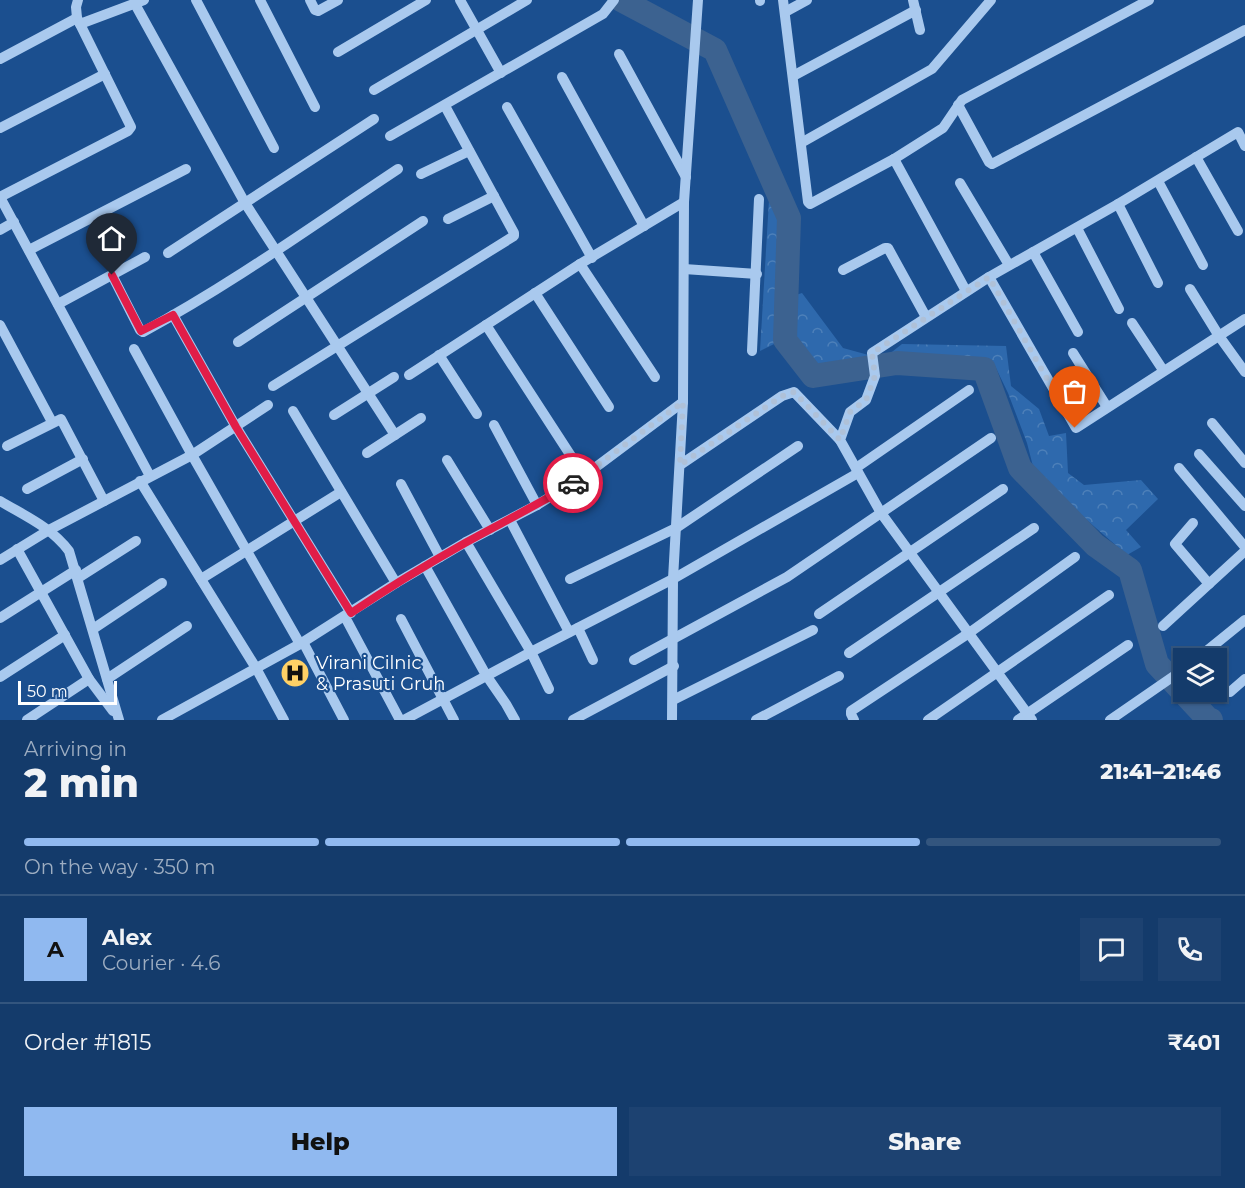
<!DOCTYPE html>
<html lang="en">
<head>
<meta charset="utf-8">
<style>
  :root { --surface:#143b6b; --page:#1d4271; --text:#f1f3f6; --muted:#9dadc1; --line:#33557e; --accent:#90b9f0 }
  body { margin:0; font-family:Montserrat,sans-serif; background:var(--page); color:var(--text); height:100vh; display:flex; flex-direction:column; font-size:22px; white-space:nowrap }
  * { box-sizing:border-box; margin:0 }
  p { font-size:20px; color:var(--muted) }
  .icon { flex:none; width:33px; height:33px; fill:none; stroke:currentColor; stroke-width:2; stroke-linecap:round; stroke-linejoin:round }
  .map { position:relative; height:720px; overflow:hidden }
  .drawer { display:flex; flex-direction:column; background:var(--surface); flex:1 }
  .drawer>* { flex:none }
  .tools { position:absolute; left:1173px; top:648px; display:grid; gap:12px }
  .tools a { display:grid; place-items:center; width:54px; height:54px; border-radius:0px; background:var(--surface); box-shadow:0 2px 4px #0004,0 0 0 2px var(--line); font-size:30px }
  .scale { position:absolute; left:18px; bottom:15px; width:99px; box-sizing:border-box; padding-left:6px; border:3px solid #fff; border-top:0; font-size:16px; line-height:21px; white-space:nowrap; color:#fff; -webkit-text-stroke:4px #1b4f8f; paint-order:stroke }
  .pin { position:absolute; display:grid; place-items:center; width:51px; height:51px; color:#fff; margin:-62px -26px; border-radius:50% 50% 50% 0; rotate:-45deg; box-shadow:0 0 6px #0007 }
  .pin .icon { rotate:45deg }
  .courier { position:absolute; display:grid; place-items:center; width:60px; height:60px; margin:-30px; border:4px solid #e11d48; border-radius:50%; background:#fff; color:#222; box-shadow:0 2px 8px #0007 }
  .headline em { font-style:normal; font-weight:800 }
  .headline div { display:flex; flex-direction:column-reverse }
  .headline { display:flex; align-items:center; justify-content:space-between; height:102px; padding:0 24px }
  h1 { font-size:39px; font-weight:800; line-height:45px }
  .bar { display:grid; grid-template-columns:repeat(4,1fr); gap:9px 6px; align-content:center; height:72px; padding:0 24px }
  .bar i { height:8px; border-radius:4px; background:var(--line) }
  .bar .on { background:var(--accent) }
  .bar p { grid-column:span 4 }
  .line { display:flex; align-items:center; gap:15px; padding:0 24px; border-top:2px solid var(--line) }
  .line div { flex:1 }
  .round { display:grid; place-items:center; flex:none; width:63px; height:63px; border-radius:0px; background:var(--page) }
  .primary-button { display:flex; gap:12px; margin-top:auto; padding:12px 24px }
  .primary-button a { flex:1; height:69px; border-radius:0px; background:var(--accent); color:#111; font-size:24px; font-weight:800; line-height:69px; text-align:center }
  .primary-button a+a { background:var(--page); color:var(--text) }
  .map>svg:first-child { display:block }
  .forest { fill:url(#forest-crowns) }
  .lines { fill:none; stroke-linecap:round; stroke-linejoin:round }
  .river { stroke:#3c6290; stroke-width:24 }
  .minor { stroke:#a9c9ee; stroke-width:10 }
  .done { stroke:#afc1d8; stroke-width:6; stroke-dasharray:0 10.8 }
  .route { stroke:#e11d48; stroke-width:8 }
  .labels { text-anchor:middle; stroke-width:4.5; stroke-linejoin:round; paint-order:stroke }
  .poi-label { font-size:18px; fill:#fff; stroke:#1b4f8f; text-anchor:start }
</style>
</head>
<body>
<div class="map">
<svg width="1245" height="720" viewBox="0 0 1245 720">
  <defs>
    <pattern id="forest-crowns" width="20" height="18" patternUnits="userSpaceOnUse" patternTransform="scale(1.5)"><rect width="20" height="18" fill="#2e69ad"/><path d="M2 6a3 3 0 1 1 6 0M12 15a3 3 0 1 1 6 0" fill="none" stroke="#4d80b9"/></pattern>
  </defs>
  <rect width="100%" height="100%" fill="#1b4f8f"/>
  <g class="forest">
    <polygon points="769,200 783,203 782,340 760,351"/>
    <polygon points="802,293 843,348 883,359 902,344 1006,346 1011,386 1039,409 1049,436 1066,433 1068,473 1084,485 1141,480 1158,499 1126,530 1141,547 1127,555 1050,488 1034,470 1027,443 1008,393 995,366 949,359 892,363 853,370 813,365 793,335 790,297"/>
  </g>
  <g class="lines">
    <polyline class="river" points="621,0 715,50 789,218 785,340 813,376 897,363 984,369 1020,468 1095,545 1130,570 1157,664 1208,719 1211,720"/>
    <g class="minor">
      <polyline points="196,0 274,148"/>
      <polyline points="260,0 315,107"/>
      <polyline points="310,0 315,10 318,11 338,0"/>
      <polyline points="460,0 501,73"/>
      <polyline points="760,0 760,1"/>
      <polyline points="783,0 808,202 810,204 894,159 943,128 962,100 1149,0"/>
      <polyline points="913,0 920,30"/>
      <polyline points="135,4 245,203 395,435"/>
      <polyline points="785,12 807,0"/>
      <polyline points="80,24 144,0"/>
      <polyline points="338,52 426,0"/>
      <polyline points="619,54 686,177"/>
      <polyline points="0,59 77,18"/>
      <polyline points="793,76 916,10"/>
      <polyline points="562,77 644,226"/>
      <polyline points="374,90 527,0"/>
      <polyline points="958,105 989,162 992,164 1245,30"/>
      <polyline points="507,107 592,258"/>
      <polyline points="0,128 105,74"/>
      <polyline points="390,136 603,14 614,0"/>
      <polyline points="801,143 932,69 991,0"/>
      <polyline points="1196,157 1238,231"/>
      <polyline points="894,159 966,291"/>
      <polyline points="421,174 469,151"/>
      <polyline points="1158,181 1203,265"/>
      <polyline points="960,183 1009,265"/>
      <polyline points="0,197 150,476"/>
      <polyline points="0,197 128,131 131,127 77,18 76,7 78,0"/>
      <polyline points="1118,204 1158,283"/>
      <polyline points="448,219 494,196"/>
      <polyline points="1077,228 1119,309"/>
      <polyline points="0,230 14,222"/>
      <polyline points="29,250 186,169"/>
      <polyline points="1033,252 1078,332"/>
      <polyline points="168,253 374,119"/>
      <polyline points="580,264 655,377"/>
      <polyline points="684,269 757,274"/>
      <polyline points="843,270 885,248 888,248 926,317"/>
      <path d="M112,275L140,330L143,332C232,284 315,224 398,169"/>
      <polyline points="989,277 1076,428 1245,319"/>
      <polyline points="1190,289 1219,336 1245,372"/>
      <polyline points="535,293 609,407"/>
      <polyline points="58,304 145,257"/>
      <polyline points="173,315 236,427 351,613"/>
      <polyline points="1132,323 1163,370"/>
      <polyline points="0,325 52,422"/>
      <polyline points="486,325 584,476"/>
      <polyline points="238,342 423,221"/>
      <polyline points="134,349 192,455 300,644"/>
      <polyline points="752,351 759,199"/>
      <polyline points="1073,353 1107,407"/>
      <polyline points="439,355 477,414"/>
      <polyline points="409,375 580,264 684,202"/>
      <polyline points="273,386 514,236 514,233 445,106"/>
      <polyline points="293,411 396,583"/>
      <polyline points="334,415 394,377"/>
      <polyline points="1212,423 1245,463"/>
      <polyline points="494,425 537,505"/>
      <polyline points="7,446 61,419 104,501"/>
      <polyline points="367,453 421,418"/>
      <polyline points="1199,454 1245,506"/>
      <polyline points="447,460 490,530"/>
      <polyline points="680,465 782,396 794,392 840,440"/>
      <polyline points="856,468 969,390"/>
      <polyline points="1179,468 1245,547"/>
      <polyline points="140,481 256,668 284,720"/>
      <polyline points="401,484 440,557"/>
      <polyline points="27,489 83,459"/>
      <path d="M0,501C25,516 51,527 69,551L119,720"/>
      <polyline points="510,520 569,632"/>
      <polyline points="1193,523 1175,544 1209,584"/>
      <polyline points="466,542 531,652 549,689"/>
      <polyline points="17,549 89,679 113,711"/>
      <polyline points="0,560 49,530 192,455 268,405"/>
      <polyline points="425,566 486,675 506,704 515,720"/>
      <polyline points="78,578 136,541"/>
      <polyline points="201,579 341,492"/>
      <polyline points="570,579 676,528 798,446"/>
      <polyline points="819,614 1003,489"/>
      <polyline points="345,617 400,720"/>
      <polyline points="0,618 76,570"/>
      <polyline points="401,619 454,720"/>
      <polyline points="1163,626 1245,551"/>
      <polyline points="578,628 593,660"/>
      <polyline points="93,629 162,583"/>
      <polyline points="303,642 344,720"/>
      <polyline points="849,653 1034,528"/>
      <polyline points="1198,658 1245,620"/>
      <polyline points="634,660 787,577 991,438"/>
      <polyline points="0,677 65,635"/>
      <polyline points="107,679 187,626"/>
      <polyline points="1230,692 1245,679"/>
      <polyline points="673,700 813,630"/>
      <polyline points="27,720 89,679"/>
      <polyline points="162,720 300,644 396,583 466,542 537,505 584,476 683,402"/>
      <polyline points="404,720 531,652 673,579 858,473"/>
      <polyline points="573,720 674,666"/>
      <polyline points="672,720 673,579 683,402 684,202 698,0"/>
      <polyline points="756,720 839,676"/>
      <polyline points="854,720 851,714 851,711 969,633 1075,557"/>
      <polyline points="928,720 1109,595"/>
      <polyline points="1018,720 1128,645"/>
      <polyline points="1032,720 881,513 840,440 850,412 866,400 875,376 872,353 989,277 1118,204 1238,132 1245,146"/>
      <polyline points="1110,720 1184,669"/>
    </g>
  </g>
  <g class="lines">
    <polyline class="done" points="573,483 683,402 680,465 782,396 794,392 840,440 850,412 866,400 875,376 872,353 989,277 1075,428"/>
    <path class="route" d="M112,275L141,331L173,315L236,427L351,613C388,588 426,565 465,543C501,523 538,505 573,483"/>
  </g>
  <defs>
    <g id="hospital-disc" transform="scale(1.5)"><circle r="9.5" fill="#ffd166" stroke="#1b4f8f"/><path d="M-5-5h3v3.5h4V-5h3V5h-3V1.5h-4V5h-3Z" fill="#111"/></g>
  </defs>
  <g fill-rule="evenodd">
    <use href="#hospital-disc" x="295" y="673"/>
  </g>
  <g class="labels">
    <g class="poi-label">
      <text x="316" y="669">Virani Cilnic<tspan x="316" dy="21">&amp; Prasuti Gruh</tspan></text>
    </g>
  </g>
</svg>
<div class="tools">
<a><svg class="icon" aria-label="layers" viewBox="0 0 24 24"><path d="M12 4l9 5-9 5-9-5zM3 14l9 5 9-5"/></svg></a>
</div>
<div class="scale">50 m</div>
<div class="pin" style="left:1075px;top:428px;background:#ea580c"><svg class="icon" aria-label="bag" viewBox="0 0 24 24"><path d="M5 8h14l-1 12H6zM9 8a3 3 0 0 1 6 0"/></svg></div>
<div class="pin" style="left:112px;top:275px;background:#1f2937"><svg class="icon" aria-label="home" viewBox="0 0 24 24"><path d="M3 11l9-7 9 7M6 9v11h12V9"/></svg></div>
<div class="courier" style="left:573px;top:483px"><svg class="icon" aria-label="car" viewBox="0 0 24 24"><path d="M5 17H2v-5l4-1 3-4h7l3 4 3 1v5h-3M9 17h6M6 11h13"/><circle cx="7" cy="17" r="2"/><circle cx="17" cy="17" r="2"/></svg></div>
</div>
<section class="drawer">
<div class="headline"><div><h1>2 min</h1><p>Arriving in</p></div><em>21:41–21:46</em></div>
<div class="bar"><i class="on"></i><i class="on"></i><i class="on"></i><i></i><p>On the way · 350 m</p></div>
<div class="line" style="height:108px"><b class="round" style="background:var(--accent);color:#111">A</b><div><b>Alex</b><p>Courier · 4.6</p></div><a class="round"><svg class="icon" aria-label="chat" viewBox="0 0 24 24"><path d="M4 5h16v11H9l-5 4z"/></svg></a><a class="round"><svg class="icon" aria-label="phone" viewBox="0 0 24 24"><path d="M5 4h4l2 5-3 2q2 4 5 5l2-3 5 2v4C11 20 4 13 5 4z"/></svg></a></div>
<div class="line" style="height:78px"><div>Order #1815</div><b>₹401</b></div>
<div class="primary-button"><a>Help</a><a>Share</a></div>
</section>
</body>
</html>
